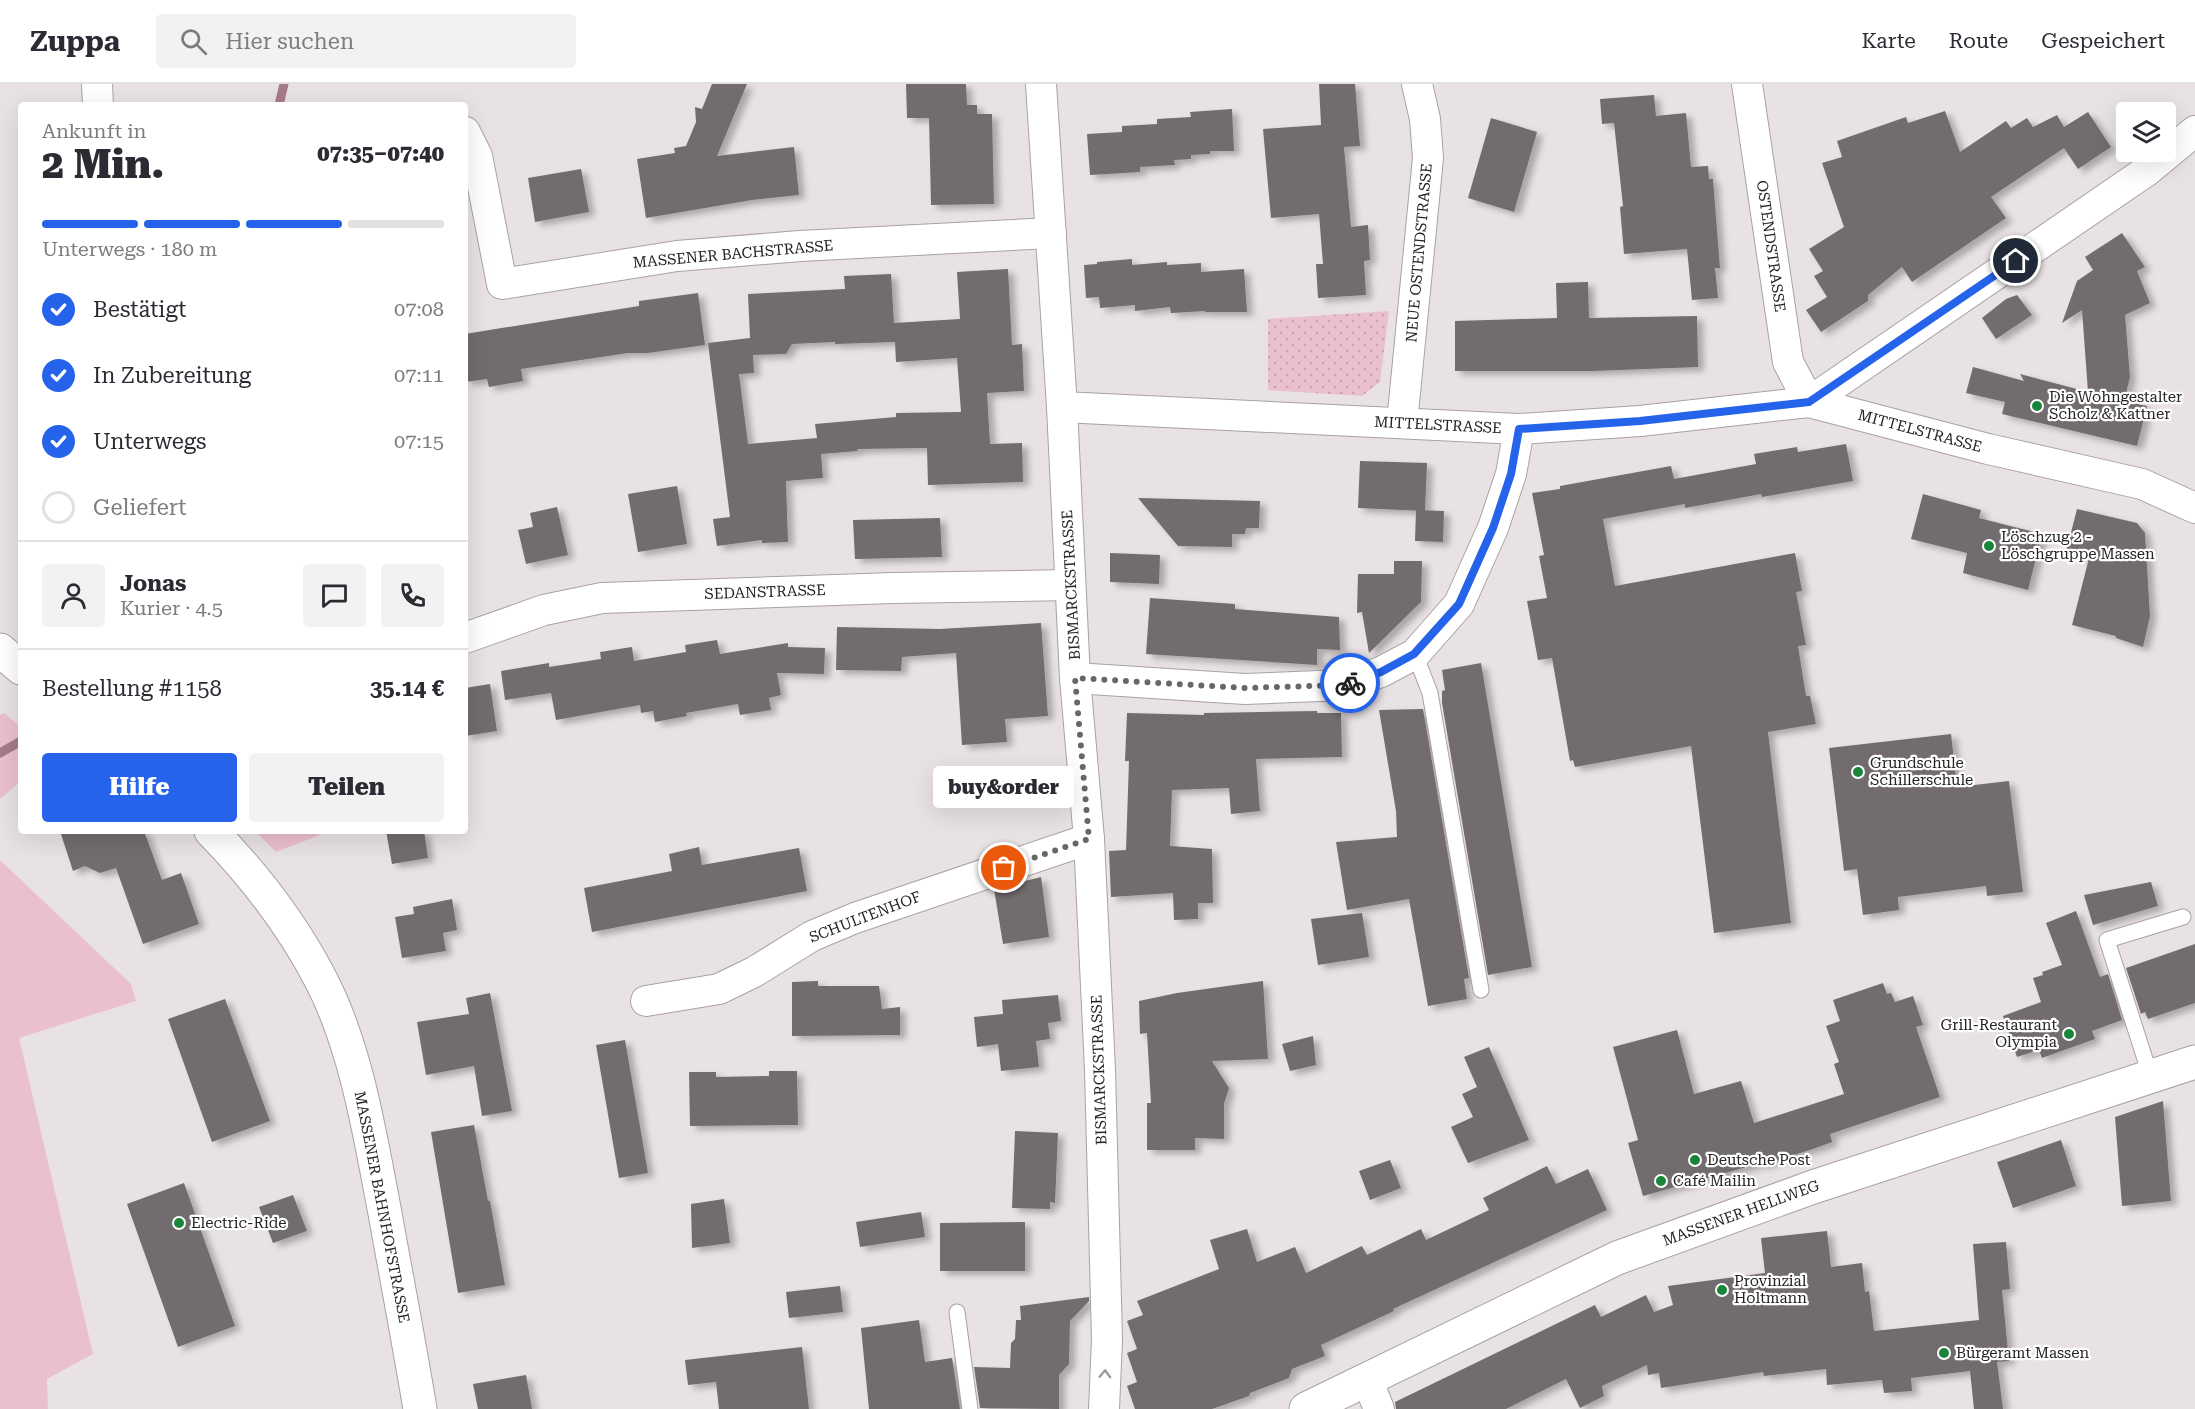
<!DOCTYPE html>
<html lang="de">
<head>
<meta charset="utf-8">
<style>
  :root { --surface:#fff; --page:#f2f2f3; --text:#2b2b33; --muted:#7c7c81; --line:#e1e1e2; --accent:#2563eb }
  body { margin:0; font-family:"Roboto Serif",serif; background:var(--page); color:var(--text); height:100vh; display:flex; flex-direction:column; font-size:22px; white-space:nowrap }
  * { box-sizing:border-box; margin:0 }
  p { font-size:20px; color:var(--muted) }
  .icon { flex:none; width:33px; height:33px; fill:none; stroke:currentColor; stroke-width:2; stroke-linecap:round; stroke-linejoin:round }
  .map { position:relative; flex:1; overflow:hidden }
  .details { position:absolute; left:18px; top:18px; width:450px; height:732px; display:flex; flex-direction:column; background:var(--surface); border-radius:6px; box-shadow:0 6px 24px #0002 }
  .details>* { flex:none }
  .controls { position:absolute; left:2116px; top:18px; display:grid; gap:12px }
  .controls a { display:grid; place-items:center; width:60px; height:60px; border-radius:6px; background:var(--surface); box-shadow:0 6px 24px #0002; font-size:30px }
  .pin { position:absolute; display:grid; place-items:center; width:51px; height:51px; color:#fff; margin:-26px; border:3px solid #fff; border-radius:50%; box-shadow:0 2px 6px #0007 }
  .courier { position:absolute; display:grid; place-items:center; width:60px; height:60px; margin:-30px; border:4px solid #2563eb; border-radius:50%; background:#fff; color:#222; box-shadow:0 2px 8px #0007 }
  .bubble { position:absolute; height:42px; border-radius:6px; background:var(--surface); box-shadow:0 6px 24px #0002; font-size:20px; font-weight:800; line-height:42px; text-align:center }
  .summary em { font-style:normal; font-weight:800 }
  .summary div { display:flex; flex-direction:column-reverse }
  .summary { display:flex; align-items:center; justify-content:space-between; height:102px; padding:0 24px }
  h1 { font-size:39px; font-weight:800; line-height:45px }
  .bar { display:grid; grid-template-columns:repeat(4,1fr); gap:9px 6px; align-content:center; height:72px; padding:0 24px }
  .bar i { height:8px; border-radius:4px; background:var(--line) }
  .bar .selected { background:var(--accent) }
  .bar p { grid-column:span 4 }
  .line { display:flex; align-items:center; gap:15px; padding:0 24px; border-top:2px solid var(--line) }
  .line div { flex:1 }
  .round { display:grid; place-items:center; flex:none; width:63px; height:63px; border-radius:6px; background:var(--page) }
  ol { padding:0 24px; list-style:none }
  li { display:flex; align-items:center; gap:18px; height:66px }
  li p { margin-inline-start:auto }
  li .icon { padding:6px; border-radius:50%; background:var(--accent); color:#fff; stroke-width:4 }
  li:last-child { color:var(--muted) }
  li i { width:33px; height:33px; border:3px solid var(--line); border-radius:50% }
  .primary-button { display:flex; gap:12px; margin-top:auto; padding:12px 24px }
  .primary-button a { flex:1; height:69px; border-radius:6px; background:var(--accent); color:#fff; font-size:24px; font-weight:800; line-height:69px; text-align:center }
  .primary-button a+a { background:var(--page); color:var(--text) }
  header { display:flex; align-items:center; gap:36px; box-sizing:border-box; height:84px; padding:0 30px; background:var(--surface); border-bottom:2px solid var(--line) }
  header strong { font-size:28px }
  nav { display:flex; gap:33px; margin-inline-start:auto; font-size:21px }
  .search { width:420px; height:54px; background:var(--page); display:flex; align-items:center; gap:15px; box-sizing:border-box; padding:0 21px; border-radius:6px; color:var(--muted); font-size:22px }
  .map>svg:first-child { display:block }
  .grass { fill:#ebc0cd }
  .park { fill:url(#park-dots) }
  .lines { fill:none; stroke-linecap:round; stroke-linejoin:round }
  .stream { stroke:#a67b88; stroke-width:9 }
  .building { fill:#736c6e; fill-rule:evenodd; filter:url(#shadow) }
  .lane-casing { stroke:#a9a1a3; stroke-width:17 }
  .street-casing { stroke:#a9a1a3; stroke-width:32 }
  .secondary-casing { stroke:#a9a1a3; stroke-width:35 }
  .lane { stroke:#fff; stroke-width:15 }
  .street { stroke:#fff; stroke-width:30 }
  .secondary { stroke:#fff; stroke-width:33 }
  .oneway { stroke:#9d9c9c }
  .done { stroke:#6a6667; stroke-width:6; stroke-dasharray:0 10.8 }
  .route { stroke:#2563eb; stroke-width:8 }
  .poi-dot { fill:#19853b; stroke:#fff; stroke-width:2 }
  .labels { text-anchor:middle; stroke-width:4.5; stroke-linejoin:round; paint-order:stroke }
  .street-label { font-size:15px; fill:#262324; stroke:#fff }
  .poi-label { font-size:15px; fill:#262324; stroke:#fff; text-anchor:start }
</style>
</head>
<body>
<header>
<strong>Zuppa</strong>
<div class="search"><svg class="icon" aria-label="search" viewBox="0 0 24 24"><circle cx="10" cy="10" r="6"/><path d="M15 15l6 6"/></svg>Hier suchen</div>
<nav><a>Karte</a><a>Route</a><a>Gespeichert</a></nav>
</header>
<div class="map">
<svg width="2195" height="1325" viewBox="0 0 2195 1325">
  <defs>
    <pattern id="park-dots" width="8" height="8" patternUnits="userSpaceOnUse" patternTransform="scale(1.5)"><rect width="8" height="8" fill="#ebc0cd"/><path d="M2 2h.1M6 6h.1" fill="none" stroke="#c9a5b0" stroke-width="1.8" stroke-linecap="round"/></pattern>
    <filter id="shadow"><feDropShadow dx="6" dy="4" stdDeviation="3" flood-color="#0004"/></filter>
  </defs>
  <rect width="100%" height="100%" fill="#e9e2e4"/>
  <g class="grass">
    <polygon points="4,629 21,643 21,697 0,715 0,631"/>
    <polygon points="255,747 330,747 276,768"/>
    <polygon points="0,776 131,900 136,917 19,954 93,1270 47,1295 48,1325 0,1325"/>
  </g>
  <polygon class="park" points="1389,227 1380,298 1362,312 1268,306 1268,235"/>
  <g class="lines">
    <g class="stream">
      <polyline points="279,21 284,0"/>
      <polyline points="0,669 21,657"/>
    </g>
  </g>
  <g class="building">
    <polygon points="712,0 747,0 717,72 794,63 799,111 752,116 646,134 637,75 675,69 674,64 686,62 696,38 695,23 702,25"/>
    <polygon points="906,0 966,0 967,21 977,21 977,30 992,30 994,120 931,121 929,34 907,34"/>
    <polygon points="1319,0 1355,0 1360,62 1344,63 1351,143 1368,141 1370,176 1364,177 1366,211 1318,214 1316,180 1323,180 1319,130 1271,134 1263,45 1321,41"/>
    <polygon points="1654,11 1656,32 1686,29 1691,83 1708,82 1709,95 1713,95 1720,184 1715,184 1718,214 1692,216 1687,165 1624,170 1620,123 1623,122 1614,39 1602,40 1600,15"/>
    <polygon points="1232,25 1234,67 1210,67 1210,70 1191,71 1191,75 1174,76 1175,81 1140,83 1140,88 1090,91 1087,50 1122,48 1122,42 1157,40 1157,35 1191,33 1190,28"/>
    <polygon points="1945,27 1960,68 2006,37 2011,44 2027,34 2033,43 2057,31 2064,43 2088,28 2111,63 2078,85 2064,64 1991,113 2006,134 1912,198 1902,183 1868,211 1868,217 1821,248 1806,226 1827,213 1814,192 1823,187 1809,165 1844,143 1822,79 1842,73 1837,57 1906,33 1908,39"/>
    <polygon points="1491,34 1537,48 1514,128 1468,114"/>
    <polygon points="581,85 589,128 535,138 528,94"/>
    <polygon points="2122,149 2145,183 2137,187 2150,219 2125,231 2130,293 2124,317 2147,322 2137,362 2002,330 2005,318 1966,309 1973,283 2024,297 2020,290 2088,308 2082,226 2062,239 2077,197 2093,186 2085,173"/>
    <polygon points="1132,175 1132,181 1167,178 1167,181 1201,179 1201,188 1244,185 1247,228 1205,228 1205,227 1171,229 1170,223 1135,227 1135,221 1100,224 1099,213 1086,214 1084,181 1097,180 1097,178"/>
    <path d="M1008,185L1012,261L1022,260L1024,307L987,309L990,360L1022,359L1023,398L928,401L927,364L857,365L858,367L821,370L823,394L786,397L788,458L762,459V456L717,462L713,435L730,433L708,259L750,254L748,210L845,205L844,192L891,190L894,239L960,235L957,188ZM835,258V260L895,258L896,278L957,274L961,328L896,329V333L815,340L817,354L748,360L739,290L754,289L753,271L786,270L792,260Z"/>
    <polygon points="1588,198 1589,234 1697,232 1698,283 1593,287 1455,287 1455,237 1557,234 1556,199"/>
    <polygon points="698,209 705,261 648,269 628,269 521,285 523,297 489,303 487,295 465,298 465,250 639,222 639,217"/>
    <polygon points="2017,211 2032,231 1996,255 1982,234 2006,215"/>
    <polygon points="1846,360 1853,397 1762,413 1761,410 1685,424 1685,420 1603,435 1615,502 1795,469 1802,507 1796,508 1806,561 1798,562 1806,612 1810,612 1816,640 1768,648 1791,839 1714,849 1691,662 1575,683 1573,676 1570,677 1552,574 1538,576 1527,517 1547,514 1539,472 1544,471 1532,409 1560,405 1560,402 1671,382 1674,395 1756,380 1754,370 1797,363 1798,368"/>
    <polygon points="1360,377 1427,379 1425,427 1358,424"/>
    <polygon points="677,402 687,460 638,468 628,410"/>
    <polygon points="1923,410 1981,426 1979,434 2042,450 2028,506 1963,489 1967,469 1911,455"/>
    <polygon points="1138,414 1260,417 1259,444 1246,444 1245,450 1232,450 1232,463 1178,462"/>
    <polygon points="557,423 568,471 526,480 518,446 533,443 530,429"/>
    <polygon points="2077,425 2137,439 2145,449 2150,532 2143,563 2116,554 2116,552 2072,541 2089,474 2066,468"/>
    <polygon points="1416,426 1444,427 1443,458 1415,457"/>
    <polygon points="940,434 942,473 855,475 853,436"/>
    <polygon points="1110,469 1160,471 1159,500 1110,498"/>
    <polygon points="1394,477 1422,477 1421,518 1369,569 1362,528 1357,529 1358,490 1394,490"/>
    <polygon points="1150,514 1235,520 1235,525 1339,533 1340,566 1317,565 1317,581 1146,570"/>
    <polygon points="1041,539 1048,632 1005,635 1007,658 962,661 956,569 902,573 901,587 836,586 837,543 940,545"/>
    <polygon points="717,556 720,570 788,559 788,563 825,564 824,590 777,589 781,611 769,614 771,626 740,631 738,620 686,629 687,632 655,638 653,627 641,629 640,621 556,636 551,609 505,616 501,587 549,579 549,583 601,575 600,568 632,563 634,577 686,568 685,561"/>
    <polygon points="1481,579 1532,883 1488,891 1442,619 1442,607 1445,606 1442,586"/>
    <polygon points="490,600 497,647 465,652 465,604"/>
    <polygon points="1423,625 1469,894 1464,895 1467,915 1428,922 1409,815 1347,826 1336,758 1397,753 1396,727 1379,626"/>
    <polygon points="1317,627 1317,629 1341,629 1342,673 1256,675 1260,727 1231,730 1229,704 1172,706 1170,762 1212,765 1213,819 1198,819 1198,835 1174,836 1173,809 1111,813 1109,767 1126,766 1129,677 1125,677 1127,629 1204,631 1204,629"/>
    <polygon points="1951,650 1957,703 2009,697 2023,808 1987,812 1986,802 1898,813 1899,826 1863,831 1857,785 1844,787 1829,664"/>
    <polygon points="60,747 144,747 162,796 181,789 199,840 143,860 116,784 100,789 85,782 73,787"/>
    <polygon points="386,747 424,747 428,774 392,780"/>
    <polygon points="699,763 702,781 799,764 807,807 592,848 584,804 672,787 669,770"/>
    <polygon points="1041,793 1049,853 1003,860 994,805"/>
    <polygon points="2151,798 2158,822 2093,841 2084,811"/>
    <polygon points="452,815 457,846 443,849 446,867 402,874 395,833 414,830 413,823"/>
    <polygon points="2076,827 2100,893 2108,890 2122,936 2092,947 2095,955 2042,974 2039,966 2017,973 2003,932 2041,918 2033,894 2043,891 2042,888 2062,881 2046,839"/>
    <polygon points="1362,829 1369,873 1318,881 1311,835"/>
    <polygon points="2195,860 2195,919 2148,935 2145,928 2141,930 2126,884"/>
    <polygon points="818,897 818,902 879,902 882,925 900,923 900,951 792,952 792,898"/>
    <polygon points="1263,897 1268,975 1212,977 1229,1004 1224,1020 1224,1055 1195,1054 1195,1066 1147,1066 1147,1019 1151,1019 1147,949 1140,950 1139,917 1177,909"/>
    <polygon points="1883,899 1887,910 1891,909 1895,918 1913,912 1923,941 1916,943 1940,1013 1830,1050 1832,1058 1813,1065 1761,1081 1761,1079 1643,1112 1628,1059 1638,1056 1613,963 1677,946 1694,1010 1741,997 1754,1039 1844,1010 1834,980 1839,978 1826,942 1840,937 1833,916"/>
    <polygon points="490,909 512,1027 482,1032 474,982 426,991 417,938 469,930 466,914"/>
    <polygon points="1058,911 1061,937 1048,939 1050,955 1036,957 1039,983 1001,987 998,960 977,963 974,933 1003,930 1002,916"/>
    <polygon points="225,915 270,1037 212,1058 168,935"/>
    <polygon points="1313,952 1316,981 1290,987 1282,960"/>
    <polygon points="625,956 648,1089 619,1094 596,961"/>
    <polygon points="1489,963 1529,1056 1468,1079 1451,1043 1473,1033 1462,1010 1477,1003 1464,973"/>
    <polygon points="769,987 797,987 798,1041 690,1042 689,988 716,988 716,993 769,992"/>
    <polygon points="2163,1017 2171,1117 2122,1122 2115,1033"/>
    <polygon points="474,1041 488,1117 490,1117 505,1201 458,1209 431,1048"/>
    <polygon points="1015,1047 1058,1049 1055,1119 1050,1118 1050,1125 1012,1124"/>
    <polygon points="2061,1056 2076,1102 2013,1124 1997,1078"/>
    <polygon points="1390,1076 1401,1104 1370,1116 1359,1087"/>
    <polygon points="1547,1082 1556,1100 1588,1085 1607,1126 1393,1225 1394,1227 1321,1261 1325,1272 1292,1285 1289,1294 1250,1309 1249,1312 1212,1325 1135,1325 1127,1302 1137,1298 1127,1269 1137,1265 1127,1237 1143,1231 1137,1217 1219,1185 1210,1156 1247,1145 1257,1178 1295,1163 1306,1189 1362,1162 1367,1171 1421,1145 1426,1156 1489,1126 1483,1114"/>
    <polygon points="184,1099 235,1242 178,1263 127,1120"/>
    <polygon points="293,1111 307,1147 273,1159 259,1123"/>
    <polygon points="724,1115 730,1159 692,1164 691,1120"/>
    <polygon points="921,1128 925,1153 860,1163 856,1138"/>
    <polygon points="1025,1138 1025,1187 940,1187 940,1139"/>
    <polygon points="1827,1147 1831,1183 1862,1179 1865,1208 1869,1207 1874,1247 1979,1236 1973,1160 2006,1158 2010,1205 2002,1206 2009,1277 1997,1278 2003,1325 1974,1325 1970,1287 1911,1294 1912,1307 1884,1309 1882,1296 1827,1301 1826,1285 1764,1292 1763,1288 1661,1304 1659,1289 1648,1291 1647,1281 1602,1302 1604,1312 1580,1324 1566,1295 1506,1325 1396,1325 1395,1318 1595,1221 1601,1233 1646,1211 1654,1228 1673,1221 1668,1202 1765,1189 1761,1154"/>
    <polygon points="840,1202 843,1228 789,1234 786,1208"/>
    <polygon points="1089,1213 1089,1217 1070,1237 1069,1280 1059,1291 1059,1325 980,1324 974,1283 1010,1284 1011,1259 1015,1255 1016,1236 1021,1236 1020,1222"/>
    <polygon points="919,1236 925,1278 952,1274 960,1325 869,1325 861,1244"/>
    <polygon points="802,1263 809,1325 719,1325 716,1298 688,1301 685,1276"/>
    <polygon points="526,1291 532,1325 478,1325 473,1300"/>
  </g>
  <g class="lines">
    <g class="lane-casing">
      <g id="lane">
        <polyline points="1415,570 1430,609 1481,906"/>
        <polyline points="2151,994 2107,856 2183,833"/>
        <polyline points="957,1228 970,1325"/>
      </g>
    </g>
    <g class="street-casing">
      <g id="street">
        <polyline points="97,0 98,21"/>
        <polyline points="1041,0 1062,323 1075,594 1089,755 1100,986 1107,1255 1104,1325"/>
        <polyline points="1747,0 1788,278 1809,318"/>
        <polyline points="465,48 477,72 502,200 677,172 800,162 1051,149"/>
        <polyline points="1809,318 2148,86 2195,47"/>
        <polyline points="1062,323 1519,345 1640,337 1809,318 1988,365 2142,400 2195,424"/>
        <polyline points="1402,339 1428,74 1425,35 1417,0"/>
        <polyline points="465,554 544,526 602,514 893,504 1070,501"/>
        <polyline points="1075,594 1245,605 1344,601 1381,588 1415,570 1459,520 1493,444 1511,390 1519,345"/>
        <polyline points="646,917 719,905 754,888 812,852 855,834 1089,755"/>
        <polyline points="1367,1295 1379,1325"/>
      </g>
    </g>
    <g class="secondary-casing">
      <g id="secondary">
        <polyline points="0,566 21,584"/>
        <path d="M211,747C255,792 292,840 321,896C356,963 370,1051 384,1124C396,1191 409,1258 420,1325"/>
        <polyline points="1306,1325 1617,1174 1813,1103 2195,978"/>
      </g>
    </g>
    <use href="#lane" class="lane"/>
    <use href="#street" class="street"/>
    <use href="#secondary" class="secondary"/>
  </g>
  <defs><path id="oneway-chevron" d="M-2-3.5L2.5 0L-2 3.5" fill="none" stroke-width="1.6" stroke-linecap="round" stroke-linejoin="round" transform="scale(1.5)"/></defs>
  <use class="oneway" href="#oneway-chevron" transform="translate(1105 1290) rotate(-88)"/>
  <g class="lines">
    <polyline class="done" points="1004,784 1089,755 1075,594 1245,604 1344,601 1350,599"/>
    <polyline class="route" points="1350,599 1381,588 1414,570 1459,520 1493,444 1511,390 1519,345 1640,337 1809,318 2016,177"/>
  </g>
  <g class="poi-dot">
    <circle cx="2037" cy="322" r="6"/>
    <circle cx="1989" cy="462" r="6"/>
    <circle cx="1858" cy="688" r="6"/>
    <circle cx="2069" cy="950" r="6"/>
    <circle cx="1695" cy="1076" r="6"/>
    <circle cx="1661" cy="1097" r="6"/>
    <circle cx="179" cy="1139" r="6"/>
    <circle cx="1722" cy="1206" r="6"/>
    <circle cx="1944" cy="1269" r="6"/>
  </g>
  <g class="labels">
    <g class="street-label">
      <text transform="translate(1771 162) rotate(82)" y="5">OSTENDSTRASSE</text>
      <text transform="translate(1419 169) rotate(-85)" y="5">NEUE OSTENDSTRASSE</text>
      <text transform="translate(733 170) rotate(-5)" y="5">MASSENER BACHSTRASSE</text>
      <text transform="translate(1438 341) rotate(3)" y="5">MITTELSTRASSE</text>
      <text transform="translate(1920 347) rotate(15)" y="5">MITTELSTRASSE</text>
      <text transform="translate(1071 501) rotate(-93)" y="5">BISMARCKSTRASSE</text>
      <text transform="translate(765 508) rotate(-2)" y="5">SEDANSTRASSE</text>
      <text transform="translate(865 833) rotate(-21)" y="5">SCHULTENHOF</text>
      <text transform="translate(1099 986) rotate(-92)" y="5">BISMARCKSTRASSE</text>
      <text transform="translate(382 1123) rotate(79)" y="5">MASSENER BAHNHOFSTRASSE</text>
      <text transform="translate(1741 1129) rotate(-20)" y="5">MASSENER HELLWEG</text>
    </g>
    <g class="poi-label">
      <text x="2049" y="318">Die Wohngestalter<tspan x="2049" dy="17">Scholz &amp; Kattner</tspan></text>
      <text x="2001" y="458">Löschzug 2 -<tspan x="2001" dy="17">Löschgruppe Massen</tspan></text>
      <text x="1870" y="684">Grundschule<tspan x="1870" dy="17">Schillerschule</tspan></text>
      <text x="2057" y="946" text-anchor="end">Grill-Restaurant<tspan x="2057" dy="17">Olympia</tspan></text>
      <text x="1707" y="1081">Deutsche Post</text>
      <text x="1673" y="1102">Café Mailin</text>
      <text x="191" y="1144">Electric-Ride</text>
      <text x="1734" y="1202">Provinzial<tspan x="1734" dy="17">Holtmann</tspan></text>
      <text x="1956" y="1274">Bürgeramt Massen</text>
    </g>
  </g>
</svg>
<div class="controls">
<a><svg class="icon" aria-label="layers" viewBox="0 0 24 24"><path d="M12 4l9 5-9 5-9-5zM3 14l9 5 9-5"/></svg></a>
</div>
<div class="pin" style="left:1004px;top:784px;background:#ea580c"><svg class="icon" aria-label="bag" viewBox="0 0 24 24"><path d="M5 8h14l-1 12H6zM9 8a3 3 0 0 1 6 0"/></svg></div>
<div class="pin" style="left:2016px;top:177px;background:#1f2937"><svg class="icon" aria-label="home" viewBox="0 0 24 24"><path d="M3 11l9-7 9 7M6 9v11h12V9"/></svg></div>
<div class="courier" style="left:1350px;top:599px"><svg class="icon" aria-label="bike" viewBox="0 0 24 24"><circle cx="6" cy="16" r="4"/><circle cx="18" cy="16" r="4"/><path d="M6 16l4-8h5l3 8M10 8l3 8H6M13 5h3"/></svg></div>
<div class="bubble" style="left:933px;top:682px;width:141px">buy&amp;order</div>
<section class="details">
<div class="summary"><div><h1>2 Min.</h1><p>Ankunft in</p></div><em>07:35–07:40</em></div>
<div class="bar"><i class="selected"></i><i class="selected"></i><i class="selected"></i><i></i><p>Unterwegs · 180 m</p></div>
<ol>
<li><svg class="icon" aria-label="check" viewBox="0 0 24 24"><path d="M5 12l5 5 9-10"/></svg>Bestätigt<p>07:08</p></li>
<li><svg class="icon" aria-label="check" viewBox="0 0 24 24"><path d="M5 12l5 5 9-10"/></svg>In Zubereitung<p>07:11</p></li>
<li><svg class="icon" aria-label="check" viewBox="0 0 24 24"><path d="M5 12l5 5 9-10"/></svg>Unterwegs<p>07:15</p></li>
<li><i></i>Geliefert</li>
</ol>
<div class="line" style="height:108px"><a class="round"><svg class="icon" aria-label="person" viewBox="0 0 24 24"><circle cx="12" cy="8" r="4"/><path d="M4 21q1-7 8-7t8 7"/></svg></a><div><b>Jonas</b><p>Kurier · 4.5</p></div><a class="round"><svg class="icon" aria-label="chat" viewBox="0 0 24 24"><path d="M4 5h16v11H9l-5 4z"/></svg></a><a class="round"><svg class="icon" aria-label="phone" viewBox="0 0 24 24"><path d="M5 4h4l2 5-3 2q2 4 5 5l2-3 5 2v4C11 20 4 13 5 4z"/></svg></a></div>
<div class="line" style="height:78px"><div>Bestellung #1158</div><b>35.14 €</b></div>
<div class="primary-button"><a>Hilfe</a><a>Teilen</a></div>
</section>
</div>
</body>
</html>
